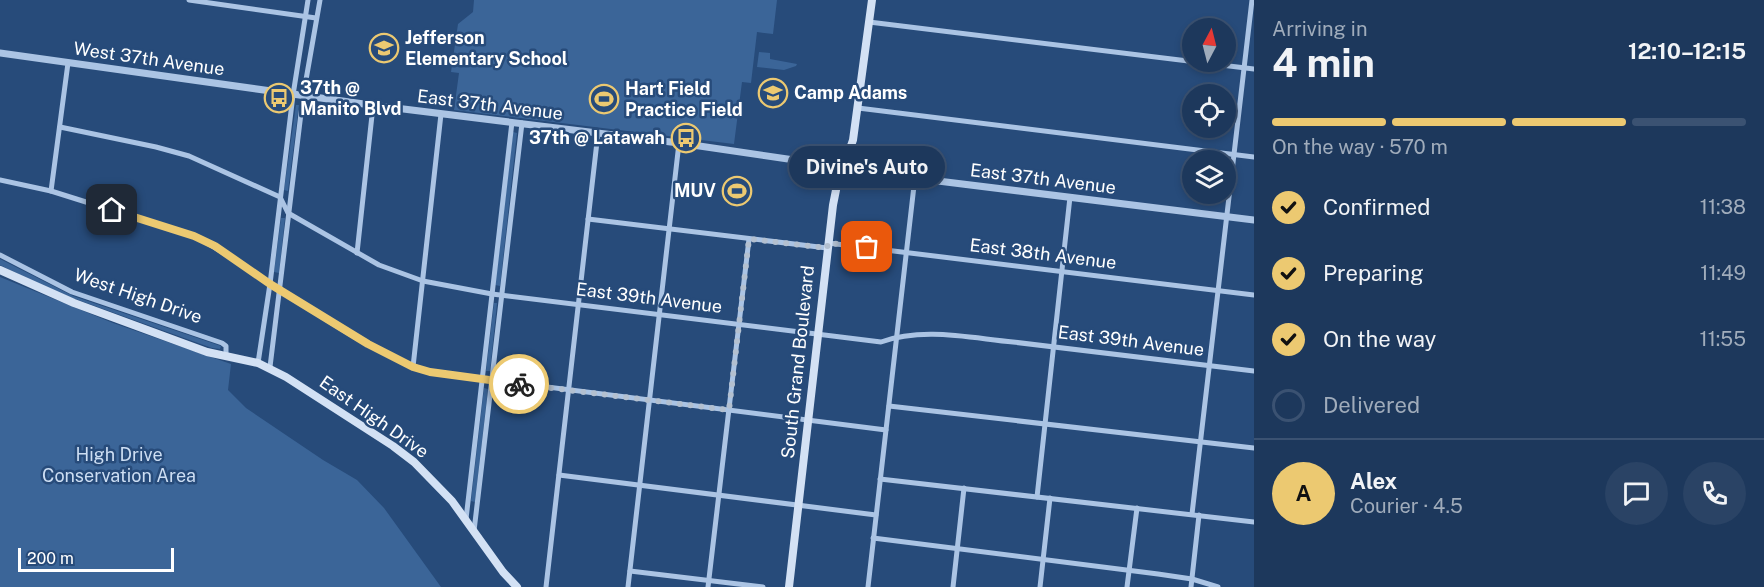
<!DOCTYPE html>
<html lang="en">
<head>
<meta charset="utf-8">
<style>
  :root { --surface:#1d385c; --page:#2a4365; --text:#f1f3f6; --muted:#a0acbb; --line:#3b5272; --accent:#ecc971 }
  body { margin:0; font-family:"Public Sans",sans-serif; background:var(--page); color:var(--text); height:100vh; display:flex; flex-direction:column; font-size:22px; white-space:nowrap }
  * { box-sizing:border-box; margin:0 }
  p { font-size:20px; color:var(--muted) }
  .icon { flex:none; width:33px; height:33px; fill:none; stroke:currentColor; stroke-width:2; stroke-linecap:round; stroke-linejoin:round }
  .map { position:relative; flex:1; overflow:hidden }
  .panel { display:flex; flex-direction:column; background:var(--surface); width:510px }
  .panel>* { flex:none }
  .needle { width:39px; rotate:7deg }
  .controls { position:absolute; left:1182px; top:18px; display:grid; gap:12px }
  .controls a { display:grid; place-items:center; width:54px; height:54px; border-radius:50%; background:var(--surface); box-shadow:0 3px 9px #0003,0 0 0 2px var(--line); font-size:30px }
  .scale { position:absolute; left:18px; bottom:15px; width:156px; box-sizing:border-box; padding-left:6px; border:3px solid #fff; border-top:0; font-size:16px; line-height:21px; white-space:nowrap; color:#fff; -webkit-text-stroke:4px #274b7a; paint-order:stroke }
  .pin { position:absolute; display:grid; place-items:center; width:51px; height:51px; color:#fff; margin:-26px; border-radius:12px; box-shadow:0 3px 9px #0006 }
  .courier { position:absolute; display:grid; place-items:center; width:60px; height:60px; margin:-30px; border:4px solid #ecc971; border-radius:50%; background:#fff; color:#222; box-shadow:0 2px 8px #0007 }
  .bubble { position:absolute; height:42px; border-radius:21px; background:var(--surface); box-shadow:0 3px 9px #0003,0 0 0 2px var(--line); font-size:20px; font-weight:700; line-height:42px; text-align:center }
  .headline em { font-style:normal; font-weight:700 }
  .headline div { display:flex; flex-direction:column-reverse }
  .headline { display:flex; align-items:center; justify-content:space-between; height:102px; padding:0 18px }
  h1 { font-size:39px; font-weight:700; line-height:45px }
  .bar { display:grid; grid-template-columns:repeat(4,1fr); gap:9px 6px; align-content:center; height:72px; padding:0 18px }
  .bar i { height:8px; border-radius:4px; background:var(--line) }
  .bar .current { background:var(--accent) }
  .bar p { grid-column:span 4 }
  .line { display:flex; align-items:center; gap:15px; padding:0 18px; border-top:2px solid var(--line) }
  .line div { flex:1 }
  .round { display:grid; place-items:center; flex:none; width:63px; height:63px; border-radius:32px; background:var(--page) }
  ol { padding:0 18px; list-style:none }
  li { display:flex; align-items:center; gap:18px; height:66px }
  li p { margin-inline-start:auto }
  li .icon { padding:6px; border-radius:50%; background:var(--accent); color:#111; stroke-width:4 }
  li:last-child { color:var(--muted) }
  li i { width:33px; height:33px; border:3px solid var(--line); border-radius:50% }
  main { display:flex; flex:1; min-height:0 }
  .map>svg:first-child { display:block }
  .green { fill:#3b6598 }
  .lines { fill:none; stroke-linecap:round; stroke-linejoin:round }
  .minor { stroke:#abc4e4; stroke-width:5 }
  .tertiary { stroke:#abc4e4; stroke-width:7 }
  .secondary { stroke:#d3e1f4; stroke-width:8 }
  .done { stroke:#b3c0d0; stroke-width:6; stroke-dasharray:0 10.8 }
  .route { stroke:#ecc971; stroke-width:8 }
  .labels { text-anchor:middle; stroke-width:5; stroke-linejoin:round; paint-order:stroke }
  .poi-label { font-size:18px; font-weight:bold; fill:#fff; stroke:#274b7a; text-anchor:start }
  .street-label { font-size:18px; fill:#fff; stroke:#274b7a }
  .park-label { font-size:18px; fill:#cddef3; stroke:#274b7a }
</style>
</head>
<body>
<main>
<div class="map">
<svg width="1254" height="587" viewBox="0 0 1254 587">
  <rect width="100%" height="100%" fill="#274b7a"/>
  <g class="green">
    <polygon points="474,0 777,0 773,34 757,32 751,83 742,82 734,144 454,110 459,73 451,72 458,24 473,12"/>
    <polygon points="759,52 770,53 770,59 797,64 796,66 784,70 757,67"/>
    <polygon points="296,105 299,105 288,191 284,190"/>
    <polygon points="513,132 517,133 500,286 495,285"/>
    <polygon points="281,218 285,218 279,273 274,272"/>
    <polygon points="0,259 73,296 221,346 220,349 212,348 53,291 0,265"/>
    <polygon points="0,277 113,323 231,364 228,390 246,408 323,460 357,480 384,508 441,587 0,587"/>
    <polygon points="494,303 497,303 490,371 486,371"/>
    <polygon points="484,388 488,389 475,502 471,501"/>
  </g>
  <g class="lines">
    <g class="minor">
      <polyline points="189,0 316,18"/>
      <polyline points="869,22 1254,69"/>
      <polyline points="858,108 1254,157"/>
      <path d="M60,127L156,147L189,156L280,197L288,213L379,265L423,281L492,294L881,342C923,327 970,338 1013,342C1093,351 1173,362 1254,371"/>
      <path d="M0,180L51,191L194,236C220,249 243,266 268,282C320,315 372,353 430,372L886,430"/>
      <polyline points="51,191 68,63"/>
      <polyline points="588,219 827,248"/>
      <polyline points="828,243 1254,295"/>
      <polyline points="357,253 373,106"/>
      <polyline points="0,255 72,292 222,343 226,346 226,355"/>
      <polyline points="258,363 270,284 293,95 308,0"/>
      <polyline points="270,367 303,97 320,0"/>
      <polyline points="413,367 441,114"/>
      <polyline points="889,406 1254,448"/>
      <polyline points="559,475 876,515"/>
      <polyline points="880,479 1254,522"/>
      <polyline points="1037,497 1070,197"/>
      <polyline points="1192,514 1252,0"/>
      <polyline points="466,519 512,122"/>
      <polyline points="474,531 522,123"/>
      <polyline points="873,538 1158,574 1192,579 1218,587"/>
      <polyline points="630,571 763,587"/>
      <polyline points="546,587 598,133"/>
      <polyline points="628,587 679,143"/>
      <polyline points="708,587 749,239"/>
      <polyline points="868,587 915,177"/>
      <polyline points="953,587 964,488"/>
      <polyline points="1040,587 1050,498"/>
      <polyline points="1127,587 1137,508"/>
      <polyline points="1191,587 1199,515"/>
    </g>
    <polyline class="tertiary" points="0,53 371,105 679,143 938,181 1254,220"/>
    <g class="secondary">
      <polyline points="0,270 74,303 207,352 258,363 286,377 393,446 414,462 452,501 503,572 517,587"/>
      <polyline points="789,587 833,205 837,185 853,140 872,0"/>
    </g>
  </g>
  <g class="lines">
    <polyline class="done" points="519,384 729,410 749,239 827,248 828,243 867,247"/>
    <polyline class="route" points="112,210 194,236 215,246 270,284 368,344 413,367 430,372 519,384"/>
  </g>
  <defs>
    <g id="school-ring" transform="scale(1.5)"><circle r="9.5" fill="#274b7a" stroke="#ecc971" stroke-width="1.5"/><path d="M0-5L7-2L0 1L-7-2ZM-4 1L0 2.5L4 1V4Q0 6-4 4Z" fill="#ecc971"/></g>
    <g id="bus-ring" transform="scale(1.5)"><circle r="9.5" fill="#274b7a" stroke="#ecc971" stroke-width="1.5"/><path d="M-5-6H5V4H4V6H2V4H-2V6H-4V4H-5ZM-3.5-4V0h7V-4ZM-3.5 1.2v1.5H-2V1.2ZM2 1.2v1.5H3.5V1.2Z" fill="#ecc971"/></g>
    <g id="stadium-ring" transform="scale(1.5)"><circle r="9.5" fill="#274b7a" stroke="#ecc971" stroke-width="1.5"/><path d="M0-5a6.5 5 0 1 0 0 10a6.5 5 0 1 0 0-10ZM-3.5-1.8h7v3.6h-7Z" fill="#ecc971"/></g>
  </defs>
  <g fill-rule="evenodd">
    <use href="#school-ring" x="384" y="48"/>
    <use href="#school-ring" x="773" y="93"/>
    <use href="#bus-ring" x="279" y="98"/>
    <use href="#stadium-ring" x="604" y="99"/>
    <use href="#bus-ring" x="686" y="138"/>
    <use href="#stadium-ring" x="737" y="191"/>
  </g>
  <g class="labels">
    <g class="poi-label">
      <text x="405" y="44">Jefferson<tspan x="405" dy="21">Elementary School</tspan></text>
      <text x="300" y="94">37th @<tspan x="300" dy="21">Manito Blvd</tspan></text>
      <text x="625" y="95">Hart Field<tspan x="625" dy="21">Practice Field</tspan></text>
      <text x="794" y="99">Camp Adams</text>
      <text x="665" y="144" text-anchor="end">37th @ Latawah</text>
      <text x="716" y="197" text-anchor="end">MUV</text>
    </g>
    <g class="street-label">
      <text transform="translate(149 59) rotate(8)" y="6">West 37th Avenue</text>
      <text transform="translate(490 105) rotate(7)" y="6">East 37th Avenue</text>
      <text transform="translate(1043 179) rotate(7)" y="6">East 37th Avenue</text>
      <text transform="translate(1043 254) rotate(7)" y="6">East 38th Avenue</text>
      <text transform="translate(138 296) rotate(19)" y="6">West High Drive</text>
      <text transform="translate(649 298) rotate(7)" y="6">East 39th Avenue</text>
      <text transform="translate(1131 341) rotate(7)" y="6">East 39th Avenue</text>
      <text transform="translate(798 362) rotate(-84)" y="6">South Grand Boulevard</text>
      <text transform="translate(374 417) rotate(35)" y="6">East High Drive</text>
    </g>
    <g class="park-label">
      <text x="119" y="461">High Drive<tspan x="119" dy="21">Conservation Area</tspan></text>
    </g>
  </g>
</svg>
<div class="controls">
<a><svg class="needle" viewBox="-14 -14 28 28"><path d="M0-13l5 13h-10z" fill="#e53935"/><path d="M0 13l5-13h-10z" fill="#a0acbb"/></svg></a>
<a><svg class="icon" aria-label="locate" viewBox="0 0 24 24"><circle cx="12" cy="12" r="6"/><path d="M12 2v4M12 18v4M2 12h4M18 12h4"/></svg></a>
<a><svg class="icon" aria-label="layers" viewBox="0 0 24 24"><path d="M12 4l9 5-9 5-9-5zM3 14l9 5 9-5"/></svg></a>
</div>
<div class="scale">200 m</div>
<div class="pin" style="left:867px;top:247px;background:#ea580c"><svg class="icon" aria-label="bag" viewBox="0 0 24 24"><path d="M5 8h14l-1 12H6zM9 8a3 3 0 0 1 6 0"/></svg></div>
<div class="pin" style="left:112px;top:210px;background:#1f2937"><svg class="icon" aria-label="home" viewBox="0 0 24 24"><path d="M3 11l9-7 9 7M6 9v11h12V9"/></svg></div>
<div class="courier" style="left:519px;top:384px"><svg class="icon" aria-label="bike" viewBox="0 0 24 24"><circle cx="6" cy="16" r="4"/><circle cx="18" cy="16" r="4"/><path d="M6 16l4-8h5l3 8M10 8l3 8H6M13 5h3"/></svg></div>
<div class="bubble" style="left:789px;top:146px;width:156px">Divine's Auto</div>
</div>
<section class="panel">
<div class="headline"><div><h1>4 min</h1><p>Arriving in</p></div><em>12:10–12:15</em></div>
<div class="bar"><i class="current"></i><i class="current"></i><i class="current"></i><i></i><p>On the way · 570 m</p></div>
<ol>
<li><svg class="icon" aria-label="check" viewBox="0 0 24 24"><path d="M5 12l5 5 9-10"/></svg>Confirmed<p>11:38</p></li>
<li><svg class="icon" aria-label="check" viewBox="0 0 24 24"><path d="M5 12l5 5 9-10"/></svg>Preparing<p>11:49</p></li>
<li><svg class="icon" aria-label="check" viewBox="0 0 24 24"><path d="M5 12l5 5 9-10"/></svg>On the way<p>11:55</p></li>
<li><i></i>Delivered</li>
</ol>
<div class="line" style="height:108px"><b class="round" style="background:var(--accent);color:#111">A</b><div><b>Alex</b><p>Courier · 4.5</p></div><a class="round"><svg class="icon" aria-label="chat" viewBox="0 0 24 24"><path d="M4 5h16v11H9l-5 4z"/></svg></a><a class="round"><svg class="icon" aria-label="phone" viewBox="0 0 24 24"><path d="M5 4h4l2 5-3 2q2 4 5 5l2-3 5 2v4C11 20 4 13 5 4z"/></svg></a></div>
</section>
</main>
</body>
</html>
